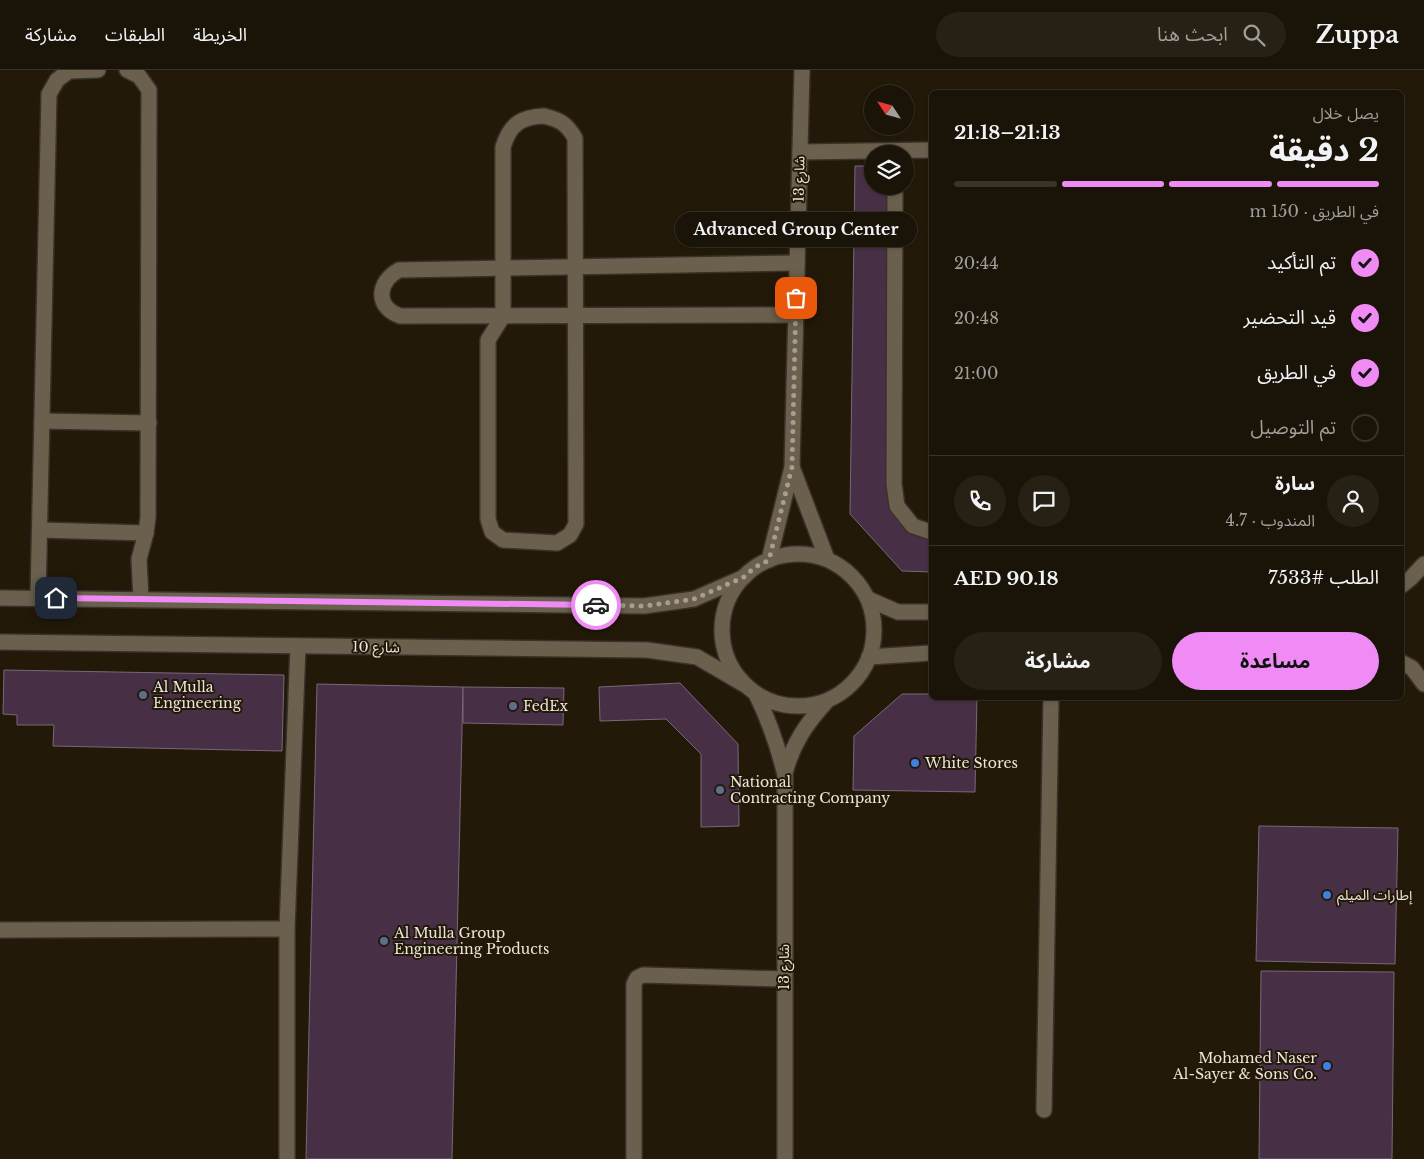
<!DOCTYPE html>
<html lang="ar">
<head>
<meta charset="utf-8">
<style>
  :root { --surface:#1a1307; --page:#272015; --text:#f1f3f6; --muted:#9f9e9b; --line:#383228; --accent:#f08bf6 }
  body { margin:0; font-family:"Libre Baskerville","Noto Sans Arabic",serif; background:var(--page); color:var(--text); direction:rtl; height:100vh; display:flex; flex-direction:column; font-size:19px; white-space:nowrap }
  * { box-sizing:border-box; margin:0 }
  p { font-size:16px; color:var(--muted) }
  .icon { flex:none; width:28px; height:28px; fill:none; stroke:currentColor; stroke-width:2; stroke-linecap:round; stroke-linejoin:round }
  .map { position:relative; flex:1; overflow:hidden; direction:ltr }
  .panel { position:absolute; left:929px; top:20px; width:475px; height:610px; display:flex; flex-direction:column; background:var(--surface); border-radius:8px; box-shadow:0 1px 4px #0004,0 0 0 1px var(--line); direction:rtl }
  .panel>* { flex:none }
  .needle { width:32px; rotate:306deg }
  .buttons { position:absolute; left:864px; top:15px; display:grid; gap:10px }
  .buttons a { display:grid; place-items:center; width:50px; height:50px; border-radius:50%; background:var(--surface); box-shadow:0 1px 4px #0004,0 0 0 1px var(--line); font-size:25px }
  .pin { position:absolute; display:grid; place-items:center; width:42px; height:42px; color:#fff; margin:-21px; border-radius:10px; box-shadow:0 2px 8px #0006 }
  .courier { position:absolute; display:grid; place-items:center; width:50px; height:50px; margin:-25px; border:4px solid #f08bf6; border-radius:50%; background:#fff; color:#222; box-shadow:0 1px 6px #0007 }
  .bubble { position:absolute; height:35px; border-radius:18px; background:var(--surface); box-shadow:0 1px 4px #0004,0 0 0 1px var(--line); font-size:16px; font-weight:700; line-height:35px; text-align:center; direction:rtl }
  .overview em { font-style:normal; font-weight:700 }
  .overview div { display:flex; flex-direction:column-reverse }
  .overview { display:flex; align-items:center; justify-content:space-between; height:85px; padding:0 25px }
  h1 { font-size:32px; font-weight:700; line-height:38px }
  .bar { display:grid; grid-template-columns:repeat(4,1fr); gap:8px 5px; align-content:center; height:60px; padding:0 25px }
  .bar i { height:6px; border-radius:4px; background:var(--line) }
  .bar .active { background:var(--accent) }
  .bar p { grid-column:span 4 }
  .line { display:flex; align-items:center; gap:12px; padding:0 25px; border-top:1px solid var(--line) }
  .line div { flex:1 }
  .round { display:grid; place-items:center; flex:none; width:52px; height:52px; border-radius:26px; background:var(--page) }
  ol { padding:0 25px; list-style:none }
  li { display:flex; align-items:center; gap:15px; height:55px }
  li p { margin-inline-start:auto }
  li .icon { padding:5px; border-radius:50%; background:var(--accent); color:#111; stroke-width:4 }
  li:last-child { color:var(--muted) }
  li i { width:28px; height:28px; border:2px solid var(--line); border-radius:50% }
  .action { display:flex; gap:10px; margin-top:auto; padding:10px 25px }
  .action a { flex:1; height:58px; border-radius:30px; background:var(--accent); color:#111; font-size:20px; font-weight:700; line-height:58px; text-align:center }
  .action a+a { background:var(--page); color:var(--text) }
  header { display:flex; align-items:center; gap:30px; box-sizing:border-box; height:70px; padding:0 25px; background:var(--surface); border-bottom:1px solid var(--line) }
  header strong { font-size:24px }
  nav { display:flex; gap:28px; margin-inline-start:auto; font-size:18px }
  .search { width:350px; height:45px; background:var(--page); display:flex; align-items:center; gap:12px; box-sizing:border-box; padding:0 18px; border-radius:28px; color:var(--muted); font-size:19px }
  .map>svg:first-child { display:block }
  .building { fill:#473045; stroke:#786877 }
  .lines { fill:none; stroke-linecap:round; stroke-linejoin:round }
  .minor-casing { stroke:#38322c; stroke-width:18 }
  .minor { stroke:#6a604d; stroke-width:15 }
  .done { stroke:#a59e91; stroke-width:5; stroke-dasharray:0 9 }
  .route { stroke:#f08bf6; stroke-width:6 }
  .service-dot { fill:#5c6f8a; stroke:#221909; stroke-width:2 }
  .shop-dot { fill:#3f7fe0; stroke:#221909; stroke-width:2 }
  .labels { text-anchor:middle; stroke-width:4; stroke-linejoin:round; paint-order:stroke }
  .street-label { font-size:14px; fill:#ebe5da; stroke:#221909 }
  .poi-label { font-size:14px; fill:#ebe5da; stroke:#221909; text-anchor:start }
</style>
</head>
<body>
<header>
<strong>Zuppa</strong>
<div class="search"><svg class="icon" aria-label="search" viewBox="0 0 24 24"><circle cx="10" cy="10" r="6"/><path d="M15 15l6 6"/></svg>ابحث هنا</div>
<nav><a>الخريطة</a><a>الطبقات</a><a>مشاركة</a></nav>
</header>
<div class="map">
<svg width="1424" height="1089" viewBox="0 0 1424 1089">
  <rect width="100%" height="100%" fill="#221909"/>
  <g class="building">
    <polygon points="855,96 872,96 872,116 893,116 889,432 931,464 931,502 902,501 850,444"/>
    <polygon points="4,600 284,605 282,681 53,676 54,655 17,655 17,645 3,644"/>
    <polygon points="680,613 738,674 739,756 701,757 701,684 666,649 600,651 599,617"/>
    <polygon points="317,614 463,617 452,1089 306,1089"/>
    <polygon points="463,617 564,618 563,655 463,653"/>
    <polygon points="902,624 931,624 931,628 977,628 975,722 853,720 854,666"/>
    <polygon points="1259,756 1398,758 1395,894 1256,891"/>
    <polygon points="1261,901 1394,902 1392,1089 1259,1089"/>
  </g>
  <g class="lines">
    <g class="minor-casing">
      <g id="minor">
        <polyline points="127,0 139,6 149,20 148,447 146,463 139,489 141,529"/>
        <path d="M544,46C560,50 566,53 575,68L576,454L570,465L557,473L503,470L492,462L488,449V270L503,246V77C510,54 521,47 544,46Z"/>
        <polyline points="800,82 931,80"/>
        <polyline points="895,116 894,414 897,436 913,456 931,462"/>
        <path d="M796,245L400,246C375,237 377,212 399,200L797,193"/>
        <polyline points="42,351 149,353"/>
        <polyline points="792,397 827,489"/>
        <polyline points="40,460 146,463"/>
        <circle cx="798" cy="560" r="76"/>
        <polyline points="769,490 792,397 802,0"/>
        <polyline points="1401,516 1411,508 1424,494"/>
        <polyline points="0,528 644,536 694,529 744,507"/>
        <polyline points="38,528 49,24 57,10 69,1 98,0"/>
        <polyline points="868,529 898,542 931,542"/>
        <polyline points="0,572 647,580 697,587 745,615"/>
        <polyline points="869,587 931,583"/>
        <polyline points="1401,592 1412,598 1424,614"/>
        <path d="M756,624C769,650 778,677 785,705V1089"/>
        <path d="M785,703C793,673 806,654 827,631"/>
        <polyline points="0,860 287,859"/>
        <polyline points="1044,1040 1051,628"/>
        <polyline points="287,1089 287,859 298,576"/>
        <polyline points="634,1089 634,914 637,908 643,905 784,909"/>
      </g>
    </g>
    <use href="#minor" class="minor"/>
  </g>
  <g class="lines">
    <polyline class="done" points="596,535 644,536 694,529 744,507 755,497 769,490 792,397 796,228"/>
    <polyline class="route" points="56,528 596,535"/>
  </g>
  <g class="service-dot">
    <circle cx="143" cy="625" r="5"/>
    <circle cx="513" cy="636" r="5"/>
    <circle cx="720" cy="720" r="5"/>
    <circle cx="384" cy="871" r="5"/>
  </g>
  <g class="shop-dot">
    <circle cx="915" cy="693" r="5"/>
    <circle cx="1327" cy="825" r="5"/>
    <circle cx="1327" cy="996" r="5"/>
  </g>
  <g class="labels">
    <g class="street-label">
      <text transform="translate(799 109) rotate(-89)" y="5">شارع 13</text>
      <text transform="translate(376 577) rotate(1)" y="5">شارع 10</text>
      <text transform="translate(784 897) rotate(-90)" y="5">شارع 13</text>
    </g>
    <g class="poi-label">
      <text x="153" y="622">Al Mulla<tspan x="153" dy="16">Engineering</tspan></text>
      <text x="523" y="641">FedEx</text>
      <text x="925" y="698">White Stores</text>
      <text x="730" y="717">National<tspan x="730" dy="16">Contracting Company</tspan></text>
      <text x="1337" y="830">إطارات الميلم</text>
      <text x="394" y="868">Al Mulla Group<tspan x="394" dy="16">Engineering Products</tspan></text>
      <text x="1317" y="993" text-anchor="end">Mohamed Naser<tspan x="1317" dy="16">Al-Sayer &amp; Sons Co.</tspan></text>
    </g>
  </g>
</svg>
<div class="buttons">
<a><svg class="needle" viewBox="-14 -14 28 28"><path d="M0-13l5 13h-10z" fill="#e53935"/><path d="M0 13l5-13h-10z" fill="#9f9e9b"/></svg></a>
<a><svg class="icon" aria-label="layers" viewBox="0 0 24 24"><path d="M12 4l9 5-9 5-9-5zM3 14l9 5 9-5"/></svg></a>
</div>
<div class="pin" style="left:796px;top:228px;background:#ea580c"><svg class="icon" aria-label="bag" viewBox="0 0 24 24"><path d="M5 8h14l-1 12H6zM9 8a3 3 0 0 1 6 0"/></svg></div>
<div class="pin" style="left:56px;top:528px;background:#1f2937"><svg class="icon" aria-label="home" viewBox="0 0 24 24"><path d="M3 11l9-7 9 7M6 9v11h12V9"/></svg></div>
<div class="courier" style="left:596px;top:535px"><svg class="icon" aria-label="car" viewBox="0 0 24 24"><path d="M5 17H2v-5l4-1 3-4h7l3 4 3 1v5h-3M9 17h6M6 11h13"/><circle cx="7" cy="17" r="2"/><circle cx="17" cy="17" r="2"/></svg></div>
<div class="bubble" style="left:675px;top:142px;width:242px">Advanced Group Center</div>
<section class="panel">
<div class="overview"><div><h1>2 دقيقة</h1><p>يصل خلال</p></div><em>21:13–21:18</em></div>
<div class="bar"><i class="active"></i><i class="active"></i><i class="active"></i><i></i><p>في الطريق · 150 m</p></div>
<ol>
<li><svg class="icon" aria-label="check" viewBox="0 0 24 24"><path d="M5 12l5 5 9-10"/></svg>تم التأكيد<p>20:44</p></li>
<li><svg class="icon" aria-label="check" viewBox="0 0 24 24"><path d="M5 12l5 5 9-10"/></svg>قيد التحضير<p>20:48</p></li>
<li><svg class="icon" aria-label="check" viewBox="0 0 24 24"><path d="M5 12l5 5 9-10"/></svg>في الطريق<p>21:00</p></li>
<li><i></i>تم التوصيل</li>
</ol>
<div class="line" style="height:90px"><a class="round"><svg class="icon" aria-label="person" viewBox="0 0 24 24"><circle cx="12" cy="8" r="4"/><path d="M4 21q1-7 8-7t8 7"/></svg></a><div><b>سارة</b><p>المندوب · 4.7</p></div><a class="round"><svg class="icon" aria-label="chat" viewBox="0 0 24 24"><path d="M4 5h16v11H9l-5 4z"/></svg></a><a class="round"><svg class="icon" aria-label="phone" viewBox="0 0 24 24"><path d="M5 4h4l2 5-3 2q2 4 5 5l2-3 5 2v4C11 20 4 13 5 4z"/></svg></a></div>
<div class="line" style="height:65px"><div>الطلب #7533</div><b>AED 90.18</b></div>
<div class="action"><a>مساعدة</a><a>مشاركة</a></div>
</section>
</div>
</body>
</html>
